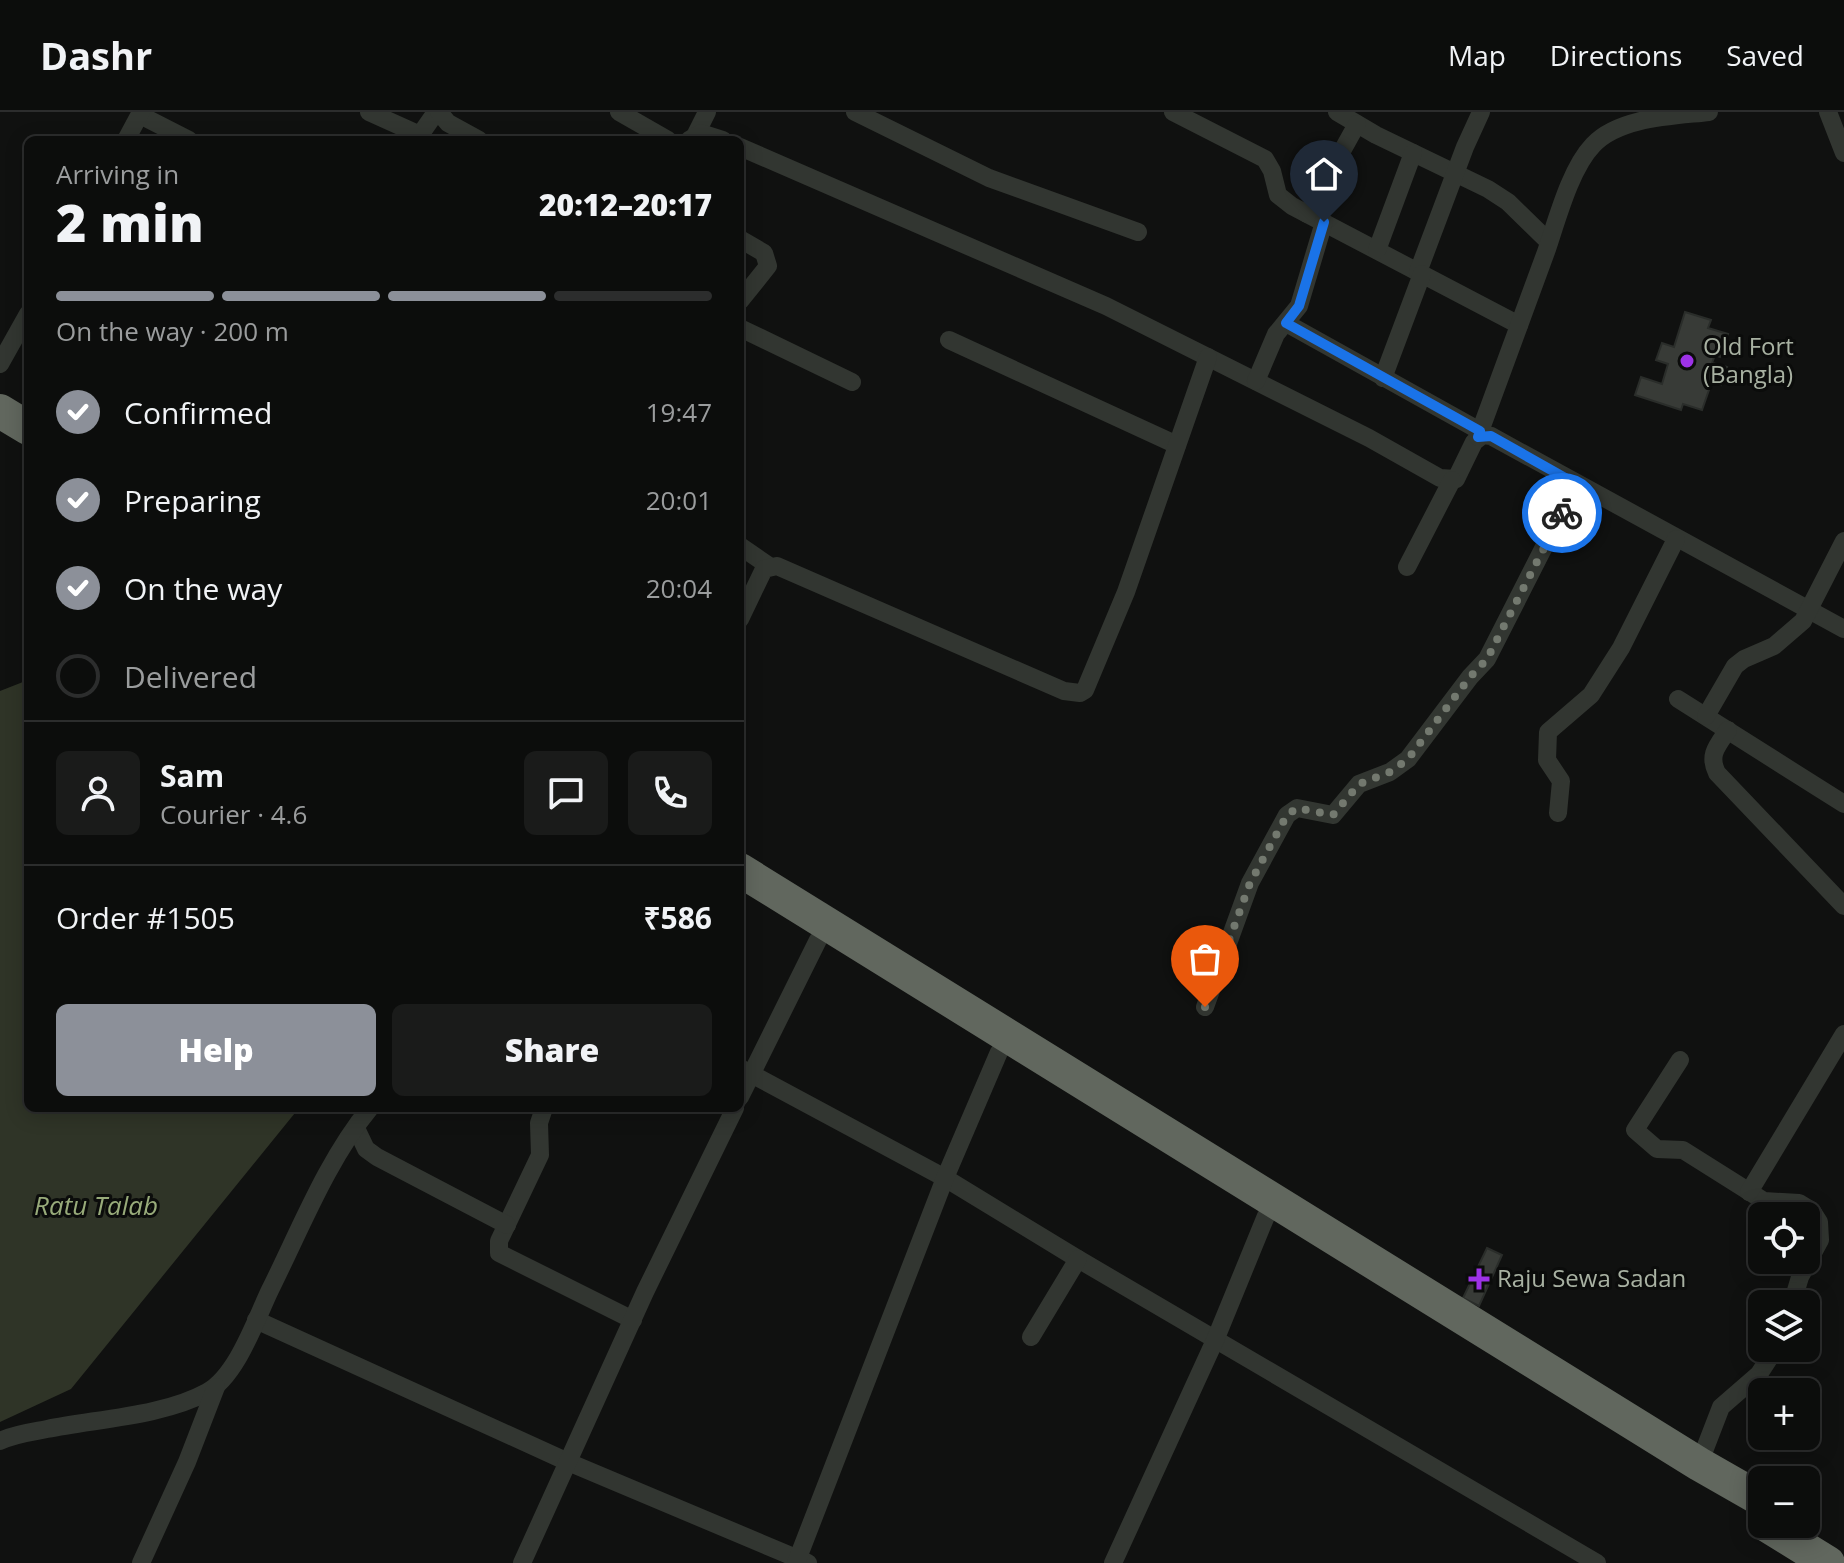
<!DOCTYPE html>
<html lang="en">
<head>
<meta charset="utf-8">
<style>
  :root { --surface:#0c0d0c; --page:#1a1b1a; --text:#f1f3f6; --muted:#9a9c9d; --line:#2c2d2d; --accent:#8c9099 }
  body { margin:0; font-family:"Open Sans",sans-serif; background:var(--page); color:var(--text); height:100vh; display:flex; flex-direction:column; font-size:30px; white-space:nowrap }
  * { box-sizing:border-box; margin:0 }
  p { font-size:26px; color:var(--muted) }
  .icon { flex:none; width:44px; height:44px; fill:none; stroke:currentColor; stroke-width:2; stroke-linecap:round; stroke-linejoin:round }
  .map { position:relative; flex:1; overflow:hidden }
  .panel { position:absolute; left:24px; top:24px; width:720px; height:976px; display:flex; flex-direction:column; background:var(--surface); border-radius:12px; box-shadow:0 4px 20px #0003,0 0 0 2px var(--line) }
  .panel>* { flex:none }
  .fabs { position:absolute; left:1748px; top:1090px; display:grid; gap:16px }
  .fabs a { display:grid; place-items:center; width:72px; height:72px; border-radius:12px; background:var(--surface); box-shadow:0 4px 20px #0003,0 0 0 2px var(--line); font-size:40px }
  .pin { position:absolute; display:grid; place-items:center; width:68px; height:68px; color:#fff; margin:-82px -34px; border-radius:50% 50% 50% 0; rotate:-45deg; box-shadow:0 0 8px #0007 }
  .pin .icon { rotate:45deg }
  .courier { position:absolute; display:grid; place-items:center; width:80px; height:80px; margin:-40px; border:6px solid #1a73e8; border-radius:50%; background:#fff; color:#222; box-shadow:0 2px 10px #0007 }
  .overview em { font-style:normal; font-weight:800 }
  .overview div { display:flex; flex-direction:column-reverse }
  .overview { display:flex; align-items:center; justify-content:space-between; height:136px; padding:0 32px }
  h1 { font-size:52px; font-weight:800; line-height:60px }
  .bar { display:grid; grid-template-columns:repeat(4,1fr); gap:12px 8px; align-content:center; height:96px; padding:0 32px }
  .bar i { height:10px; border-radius:6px; background:var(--line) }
  .bar .on { background:var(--accent) }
  .bar p { grid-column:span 4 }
  .line { display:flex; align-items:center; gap:20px; padding:0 32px; border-top:2px solid var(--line) }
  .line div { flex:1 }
  .round { display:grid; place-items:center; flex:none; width:84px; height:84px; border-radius:12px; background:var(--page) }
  ol { padding:0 32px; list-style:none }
  li { display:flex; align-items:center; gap:24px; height:88px }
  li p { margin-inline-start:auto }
  li .icon { padding:8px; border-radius:50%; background:var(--accent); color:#fff; stroke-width:4 }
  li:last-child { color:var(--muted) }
  li i { width:44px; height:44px; border:4px solid var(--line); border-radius:50% }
  .button { display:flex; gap:16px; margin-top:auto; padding:16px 32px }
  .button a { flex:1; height:92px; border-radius:12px; background:var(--accent); color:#fff; font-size:32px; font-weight:800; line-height:92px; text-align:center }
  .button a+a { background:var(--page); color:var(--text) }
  header { display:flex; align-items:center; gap:48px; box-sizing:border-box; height:112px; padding:0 40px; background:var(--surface); border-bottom:2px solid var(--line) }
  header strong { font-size:38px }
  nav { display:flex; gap:44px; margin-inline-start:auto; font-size:28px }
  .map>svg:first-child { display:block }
  .water { fill:#2f3427 }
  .building { fill:#383b37; stroke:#2a2d2a; stroke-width:2 }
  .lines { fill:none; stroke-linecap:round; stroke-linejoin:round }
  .street { stroke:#323631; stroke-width:18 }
  .highway { stroke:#61675e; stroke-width:34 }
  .done { stroke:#73796f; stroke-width:8; stroke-dasharray:0 14.4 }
  .route { stroke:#1a73e8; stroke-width:10 }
  .poi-dot { fill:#9d32e7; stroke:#0b0c0b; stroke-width:3 }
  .labels { text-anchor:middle; stroke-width:6; stroke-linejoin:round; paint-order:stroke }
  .poi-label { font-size:24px; fill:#a8b1a2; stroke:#0b0c0b; text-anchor:start }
  .water-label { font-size:26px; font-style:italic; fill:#98ab7a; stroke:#0b0c0b }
</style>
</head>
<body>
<header>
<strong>Dashr</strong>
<nav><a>Map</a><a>Directions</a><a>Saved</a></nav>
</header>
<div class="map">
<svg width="1844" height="1451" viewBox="0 0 1844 1451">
  <rect width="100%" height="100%" fill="#101110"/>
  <polygon class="water" points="28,568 28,996 299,996 71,1277 0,1310 0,579"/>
  <g class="building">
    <polygon points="1685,200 1711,208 1708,216 1728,222 1720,245 1715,243 1712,251 1727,255 1721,273 1706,268 1705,274 1710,275 1702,298 1683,292 1681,298 1635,283 1641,265 1662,272 1668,252 1656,248 1662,231 1674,235"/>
    <polygon points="1487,1136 1502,1143 1479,1194 1463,1186"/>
  </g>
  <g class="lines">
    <g class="street">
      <polyline points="369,0 420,23 436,0"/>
      <polyline points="439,0 448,11 479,28"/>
      <polyline points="619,0 668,28"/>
      <polyline points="855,0 989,66 1138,120"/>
      <polyline points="1173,0 1265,47 1272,59 1278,83 1292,94 1519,213"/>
      <polyline points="1337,0 1376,23 1488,77 1508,90 1549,130"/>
      <polyline points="1828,0 1844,41"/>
      <polyline points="140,3 189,28"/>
      <polyline points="696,22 707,0"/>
      <polyline points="126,28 141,0"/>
      <polyline points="689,28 701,21 723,28"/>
      <polyline points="740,35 1106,194 1369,326 1440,366 1456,367 1474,330 1483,323 1491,324 1844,517"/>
      <polyline points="1307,102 1357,12"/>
      <polyline points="740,127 764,141 768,154 740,189"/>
      <polyline points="1377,138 1413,41"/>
      <polyline points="1418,160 1465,35 1481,0"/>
      <polyline points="1286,211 1480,319"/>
      <polyline points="740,216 852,270"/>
      <polyline points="949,228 1177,333"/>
      <polyline points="0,252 28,202"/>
      <polyline points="1383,266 1422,162"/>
      <polyline points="1256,269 1276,222 1299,194 1324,110"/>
      <path d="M1478,325C1501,263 1523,201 1546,140C1557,108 1570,57 1593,33C1619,5 1674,4 1709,0"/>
      <polyline points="740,434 769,454"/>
      <polyline points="1407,455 1452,368"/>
      <polyline points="740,507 764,457 777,454 1064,579 1080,581 1085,578 1126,480 1208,245"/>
      <polyline points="1678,587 1844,692"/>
      <polyline points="1706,604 1735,554 1744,547 1774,534 1803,509 1844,429"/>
      <path d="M1728,618C1717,634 1708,643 1717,661L1844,794"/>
      <polyline points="1558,701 1561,669 1547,648 1548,620 1591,583 1621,536 1676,427"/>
      <polyline points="1205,895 1250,771 1287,703 1297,696 1333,703 1359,672 1390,660 1408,647 1470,565 1487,547 1576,372"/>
      <polyline points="1680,948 1635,1018 1657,1037 1683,1038 1764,1089 1799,1091 1812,1099 1819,1110 1820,1128 1800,1165 1792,1192"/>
      <polyline points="740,956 945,1066 1078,1147 1597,1451"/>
      <polyline points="740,985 818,828"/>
      <polyline points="544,996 539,1011 540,1043 499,1129 499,1141 633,1208"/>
      <polyline points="356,1016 366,1037 377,1045 507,1113"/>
      <polyline points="1749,1080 1844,922"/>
      <polyline points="256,1208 568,1350 808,1451"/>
      <polyline points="1031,1225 1078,1147"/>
      <path d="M0,1329C14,1322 31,1320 47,1317C96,1307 164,1304 207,1280C237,1264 256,1207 270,1178C300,1118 327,1048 370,996"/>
      <polyline points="1699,1352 1721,1295 1759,1262 1776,1236"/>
      <polyline points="141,1451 187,1350 216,1275"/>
      <polyline points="522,1451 645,1180 735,996"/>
      <polyline points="796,1451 945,1066 999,940"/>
      <polyline points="1113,1451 1216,1226 1266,1104"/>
    </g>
    <g class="highway">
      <polyline points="0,299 28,316"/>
      <polyline points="740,758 1699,1352 1762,1388"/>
      <polyline points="1765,1412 1828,1451"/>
    </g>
  </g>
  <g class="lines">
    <polyline class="done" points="1205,895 1250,771 1287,703 1297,696 1333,703 1359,672 1390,660 1408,647 1470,565 1487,547 1562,401"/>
    <polyline class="route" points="1324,110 1299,194 1286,211 1480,319 1478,325 1491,324 1576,372 1562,401"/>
  </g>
  <g class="poi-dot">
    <circle cx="1687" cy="249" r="8"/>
    <path d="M1475 1155h8v8h8v8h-8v8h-8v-8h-8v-8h8z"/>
  </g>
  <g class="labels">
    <g class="poi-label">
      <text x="1703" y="243">Old Fort<tspan x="1703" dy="28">(Bangla)</tspan></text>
      <text x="1497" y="1175">Raju Sewa Sadan</text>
    </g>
    <g class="water-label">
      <text x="96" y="1103">Ratu Talab</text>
    </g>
  </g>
</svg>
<div class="fabs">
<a><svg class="icon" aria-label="locate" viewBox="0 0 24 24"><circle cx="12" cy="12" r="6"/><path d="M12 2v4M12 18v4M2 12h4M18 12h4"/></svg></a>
<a><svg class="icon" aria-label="layers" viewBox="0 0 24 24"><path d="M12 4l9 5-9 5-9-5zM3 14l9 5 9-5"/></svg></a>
<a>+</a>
<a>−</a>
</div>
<div class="pin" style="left:1205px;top:895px;background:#ea580c"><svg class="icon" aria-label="bag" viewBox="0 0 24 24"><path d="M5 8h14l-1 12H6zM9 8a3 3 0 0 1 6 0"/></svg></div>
<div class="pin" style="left:1324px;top:110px;background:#1f2937"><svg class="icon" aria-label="home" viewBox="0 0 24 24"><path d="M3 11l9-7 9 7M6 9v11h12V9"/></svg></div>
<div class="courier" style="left:1562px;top:401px"><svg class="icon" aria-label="bike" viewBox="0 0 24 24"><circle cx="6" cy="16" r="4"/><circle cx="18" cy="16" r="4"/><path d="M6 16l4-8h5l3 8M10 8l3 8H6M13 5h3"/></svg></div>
<section class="panel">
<div class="overview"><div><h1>2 min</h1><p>Arriving in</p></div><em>20:12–20:17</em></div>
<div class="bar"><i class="on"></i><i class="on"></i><i class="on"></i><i></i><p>On the way · 200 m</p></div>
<ol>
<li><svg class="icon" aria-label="check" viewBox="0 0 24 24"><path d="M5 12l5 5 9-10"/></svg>Confirmed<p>19:47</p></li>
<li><svg class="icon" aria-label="check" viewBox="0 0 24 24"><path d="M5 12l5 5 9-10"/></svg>Preparing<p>20:01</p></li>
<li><svg class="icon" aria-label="check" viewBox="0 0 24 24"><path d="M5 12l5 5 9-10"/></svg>On the way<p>20:04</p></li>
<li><i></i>Delivered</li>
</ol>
<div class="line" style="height:144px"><a class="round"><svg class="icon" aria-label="person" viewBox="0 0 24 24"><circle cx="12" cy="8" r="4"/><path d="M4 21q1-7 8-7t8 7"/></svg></a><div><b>Sam</b><p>Courier · 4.6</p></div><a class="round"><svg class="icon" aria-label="chat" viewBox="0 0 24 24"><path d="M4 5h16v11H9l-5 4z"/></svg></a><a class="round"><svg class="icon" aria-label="phone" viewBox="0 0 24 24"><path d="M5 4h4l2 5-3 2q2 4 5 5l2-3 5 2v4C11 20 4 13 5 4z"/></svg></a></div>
<div class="line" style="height:104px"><div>Order #1505</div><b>₹586</b></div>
<div class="button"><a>Help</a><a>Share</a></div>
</section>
</div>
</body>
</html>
